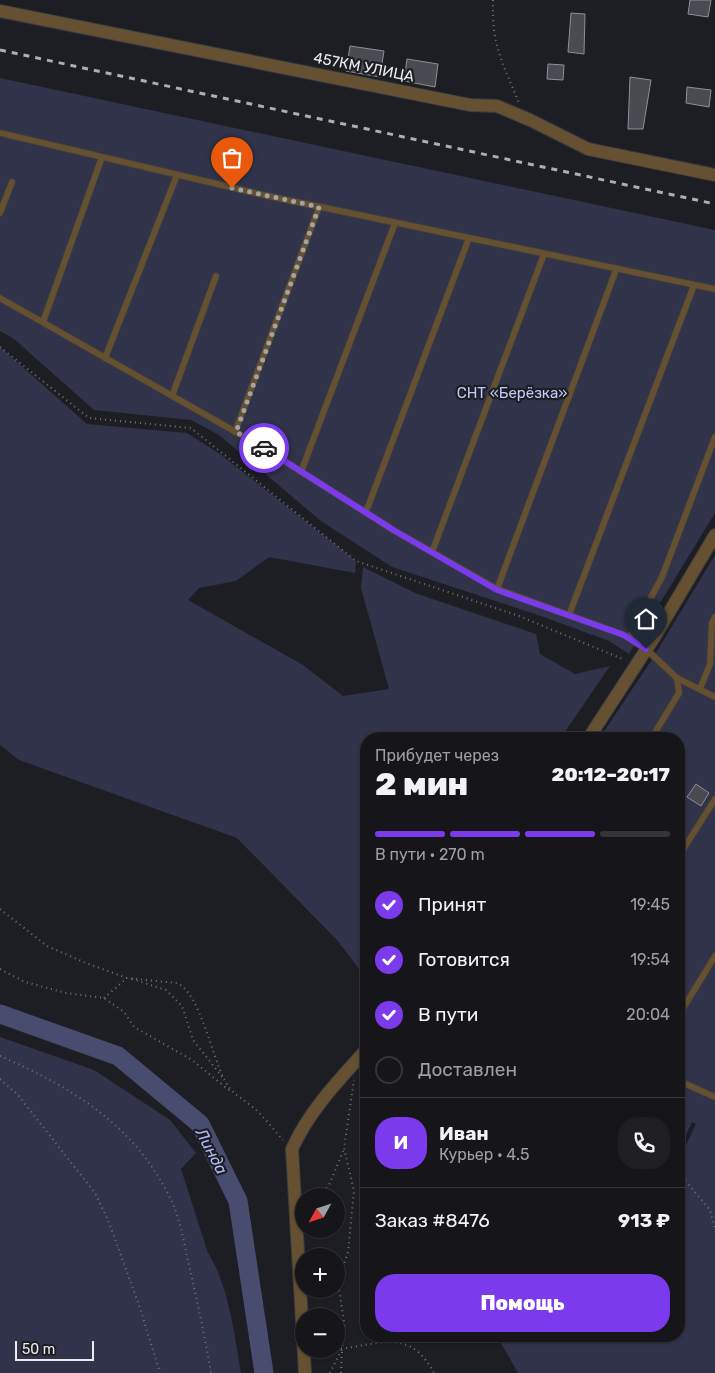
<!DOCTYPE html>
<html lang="ru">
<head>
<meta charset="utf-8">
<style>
  :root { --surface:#16161a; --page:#1f1f23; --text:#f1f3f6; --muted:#9e9fa2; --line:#353539; --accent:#7c3aed }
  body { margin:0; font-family:Rubik,sans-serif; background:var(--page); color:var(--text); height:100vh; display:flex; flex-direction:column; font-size:19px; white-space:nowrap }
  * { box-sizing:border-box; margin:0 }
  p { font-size:16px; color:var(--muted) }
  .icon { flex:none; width:28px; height:28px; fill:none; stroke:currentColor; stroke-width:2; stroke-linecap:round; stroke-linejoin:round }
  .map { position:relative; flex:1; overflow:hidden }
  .details { position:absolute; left:360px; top:732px; width:325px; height:610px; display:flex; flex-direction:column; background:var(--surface); border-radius:20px; box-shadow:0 1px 4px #0004,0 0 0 1px var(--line) }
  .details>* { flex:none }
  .needle { width:32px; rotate:230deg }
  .tools { position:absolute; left:295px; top:1188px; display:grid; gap:10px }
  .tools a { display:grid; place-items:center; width:50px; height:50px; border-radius:50%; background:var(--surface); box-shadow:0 1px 4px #0004,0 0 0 1px var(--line); font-size:25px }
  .scale { position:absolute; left:15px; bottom:12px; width:79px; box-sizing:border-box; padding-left:5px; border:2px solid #eaebee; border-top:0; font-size:14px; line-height:18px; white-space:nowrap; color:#eaebee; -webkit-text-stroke:4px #1d1e23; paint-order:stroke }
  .pin { position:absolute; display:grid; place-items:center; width:42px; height:42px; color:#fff; margin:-51px -21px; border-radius:50% 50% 50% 0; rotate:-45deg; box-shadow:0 0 5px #0007 }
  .pin .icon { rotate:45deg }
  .courier { position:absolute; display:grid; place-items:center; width:50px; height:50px; margin:-25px; border:4px solid #7c3aed; border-radius:50%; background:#fff; color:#222; box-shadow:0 1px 6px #0007 }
  .head em { font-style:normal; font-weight:800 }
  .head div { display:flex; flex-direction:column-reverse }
  .head { display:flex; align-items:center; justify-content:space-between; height:85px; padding:0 15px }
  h1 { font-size:32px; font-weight:800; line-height:38px }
  .bar { display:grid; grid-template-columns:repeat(4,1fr); gap:8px 5px; align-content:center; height:60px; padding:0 15px }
  .bar i { height:6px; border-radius:4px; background:var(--line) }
  .bar .current { background:var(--accent) }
  .bar p { grid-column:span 4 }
  .line { display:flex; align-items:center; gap:12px; padding:0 15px; border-top:1px solid var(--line) }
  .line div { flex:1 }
  .round { display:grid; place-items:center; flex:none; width:52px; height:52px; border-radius:20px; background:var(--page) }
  ol { padding:0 15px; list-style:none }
  li { display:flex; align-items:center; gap:15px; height:55px }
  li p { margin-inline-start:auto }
  li .icon { padding:5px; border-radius:50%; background:var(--accent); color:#fff; stroke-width:4 }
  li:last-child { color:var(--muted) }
  li i { width:28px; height:28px; border:2px solid var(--line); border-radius:50% }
  .action { display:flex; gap:10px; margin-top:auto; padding:10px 15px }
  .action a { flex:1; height:58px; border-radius:20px; background:var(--accent); color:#fff; font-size:20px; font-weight:800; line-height:58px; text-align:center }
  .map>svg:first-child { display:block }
  .green { fill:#30334a }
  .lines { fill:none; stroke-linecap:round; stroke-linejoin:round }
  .river { stroke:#484d70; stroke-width:19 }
  .building { fill:#4a4b52; stroke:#8e8f97 }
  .service-casing { stroke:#3a3b3f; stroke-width:8 }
  .minor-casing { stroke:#3a3b3f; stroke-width:14 }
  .path { stroke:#737478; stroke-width:2; stroke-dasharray:1 4; stroke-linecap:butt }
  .service { stroke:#655031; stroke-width:6 }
  .minor { stroke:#655031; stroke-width:12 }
  .rail { stroke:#adaeb1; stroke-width:3; stroke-dasharray:6 6; stroke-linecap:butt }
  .done { stroke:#a2a3a7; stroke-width:5; stroke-dasharray:0 9 }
  .route { stroke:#7c3aed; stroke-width:6 }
  .labels { text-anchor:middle; stroke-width:4.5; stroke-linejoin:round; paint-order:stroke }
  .street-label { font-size:15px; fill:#eaebee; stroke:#1d1e23 }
  .park-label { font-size:15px; fill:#c1c9fc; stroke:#1d1e23 }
  .water-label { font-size:16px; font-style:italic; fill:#b3bcfa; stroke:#1d1e23 }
</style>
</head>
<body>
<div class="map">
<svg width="715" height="1373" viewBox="0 0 715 1373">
  <rect width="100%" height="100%" fill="#1d1e23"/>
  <g class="green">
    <polygon points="0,78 715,230 715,513 629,654 609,641 541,616 392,567 321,521 219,435 191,420 94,410 14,339 0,331"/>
    <polygon points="0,347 87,424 187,433 220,454 356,561 355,573 269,557 236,581 199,588 188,600 303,665 343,696 389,689 361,588 363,567 415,593 536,634 540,654 575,674 610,666 560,739 366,739 366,978 337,940 237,838 19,760 0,745"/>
    <polygon points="715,555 715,1373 518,1373 497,1336 679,1336 679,1160 696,1124 692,1122 679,1150 679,739 599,739 651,661"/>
    <path d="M0,1037L94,1070L170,1120L196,1153L181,1169L208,1253C228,1283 235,1337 241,1373H0Z"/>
  </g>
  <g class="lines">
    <polyline class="river" points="0,1014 118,1056 200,1124 238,1201 264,1373"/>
  </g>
  <g class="building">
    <polygon points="690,0 711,0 708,17 688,14"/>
    <polygon points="571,13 585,14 584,54 568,52"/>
    <polygon points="350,46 384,51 380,77 346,71"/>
    <polygon points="407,59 438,64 435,87 404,81"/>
    <polygon points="548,64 564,65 563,80 547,79"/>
    <polygon points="630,77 651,80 643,129 628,129"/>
    <polygon points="687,87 711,90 709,107 686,103"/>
    <polygon points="696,784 709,793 701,806 687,797"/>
  </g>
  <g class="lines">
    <g class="service-casing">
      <g id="service">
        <polyline points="0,133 268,196 715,289"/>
        <polyline points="0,213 12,182"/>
        <polyline points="0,298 264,448 395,531 497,589 624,635 646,649 677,678 715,697"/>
        <polyline points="43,322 102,157"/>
        <polyline points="105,358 177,175"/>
        <polyline points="172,396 216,276"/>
        <polyline points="235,432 319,207"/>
        <polyline points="301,472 395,223"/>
        <polyline points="366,512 469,238"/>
        <polyline points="432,552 544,254"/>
        <polyline points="497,589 616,270"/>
        <polyline points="569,615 694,285"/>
        <polyline points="629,638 662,577 715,437"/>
        <polyline points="700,689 710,664 712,623 715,617"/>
        <polyline points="651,739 679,693 677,678"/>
        <polyline points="679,856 715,799"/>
        <polyline points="679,1015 715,956"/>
        <polyline points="679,1081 715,1097"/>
      </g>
    </g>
    <g class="minor-casing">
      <g id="minor">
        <polyline points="0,11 470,105 497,106 530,120 588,149 715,175"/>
        <polyline points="588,739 655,636 715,535"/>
        <path d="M305,1373L292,1149C309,1111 338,1081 366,1050"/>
      </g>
    </g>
    <g class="path">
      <path d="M493,0C491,44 503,64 519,103"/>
      <polyline points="0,347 89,418 191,428 356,561 519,616 625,660"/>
      <path d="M0,909L47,946L86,963L127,978L177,983C200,993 212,1057 225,1081C232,1095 244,1099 255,1109C265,1118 274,1130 283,1140"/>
      <polyline points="0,969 25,982 66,993 104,998 124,1012 134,1027 192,1060 230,1091"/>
      <polyline points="132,979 166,990 182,1006 193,1040 223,1078"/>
      <polyline points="104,998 127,978"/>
      <path d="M0,1056C74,1088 137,1127 172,1202C181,1222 184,1244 189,1265C197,1301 205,1337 211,1373"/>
      <polyline points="0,1079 18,1095 95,1193 108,1220 139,1305 160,1373"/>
      <polyline points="679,1098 685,1102 679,1127"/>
      <polyline points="679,1173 710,1210 715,1229"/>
      <polyline points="320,1196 330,1183 344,1149"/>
      <path d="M326,1349C335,1351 345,1348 353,1347C392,1340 413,1335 434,1373"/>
      <polyline points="330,1373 342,1349 345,1328 338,1282 348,1252 354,1191 344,1148 354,1080"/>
      <polyline points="341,1373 342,1351"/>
    </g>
    <use href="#service" class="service"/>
    <use href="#minor" class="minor"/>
    <polyline class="rail" points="0,50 715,204"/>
  </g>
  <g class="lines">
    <polyline class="done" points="232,188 319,207 236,432 264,448"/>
    <polyline class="route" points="264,448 395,531 497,590 624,635 646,649"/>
  </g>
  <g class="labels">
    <g class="street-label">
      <text transform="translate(364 67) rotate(11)" y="5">457КМ УЛИЦА</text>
    </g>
    <g class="park-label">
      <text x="512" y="398">СНТ «Берёзка»</text>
    </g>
    <g class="water-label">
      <text transform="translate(212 1151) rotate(62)" y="6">Линда</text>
    </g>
  </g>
</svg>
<div class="tools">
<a><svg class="needle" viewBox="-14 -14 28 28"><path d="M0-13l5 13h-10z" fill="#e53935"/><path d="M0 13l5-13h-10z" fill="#9e9fa2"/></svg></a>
<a>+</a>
<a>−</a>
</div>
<div class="scale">50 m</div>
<div class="pin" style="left:232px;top:188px;background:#ea580c"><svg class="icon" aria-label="bag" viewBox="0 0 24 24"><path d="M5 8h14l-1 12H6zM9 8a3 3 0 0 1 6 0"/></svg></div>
<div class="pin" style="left:646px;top:649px;background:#1f2937"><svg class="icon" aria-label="home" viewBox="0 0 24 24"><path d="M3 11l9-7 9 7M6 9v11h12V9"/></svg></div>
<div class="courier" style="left:264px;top:448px"><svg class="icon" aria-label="car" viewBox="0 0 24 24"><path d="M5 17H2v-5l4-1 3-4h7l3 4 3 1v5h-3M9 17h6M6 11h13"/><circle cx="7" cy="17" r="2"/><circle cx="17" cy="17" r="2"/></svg></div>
<section class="details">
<div class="head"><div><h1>2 мин</h1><p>Прибудет через</p></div><em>20:12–20:17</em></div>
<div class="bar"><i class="current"></i><i class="current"></i><i class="current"></i><i></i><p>В пути · 270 m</p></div>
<ol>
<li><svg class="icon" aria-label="check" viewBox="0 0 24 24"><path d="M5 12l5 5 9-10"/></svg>Принят<p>19:45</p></li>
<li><svg class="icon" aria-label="check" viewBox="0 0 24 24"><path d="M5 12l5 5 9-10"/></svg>Готовится<p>19:54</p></li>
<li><svg class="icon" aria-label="check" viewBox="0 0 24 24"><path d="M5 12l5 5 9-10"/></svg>В пути<p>20:04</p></li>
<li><i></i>Доставлен</li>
</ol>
<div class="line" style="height:90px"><b class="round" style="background:var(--accent);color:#fff">И</b><div><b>Иван</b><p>Курьер · 4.5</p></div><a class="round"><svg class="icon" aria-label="phone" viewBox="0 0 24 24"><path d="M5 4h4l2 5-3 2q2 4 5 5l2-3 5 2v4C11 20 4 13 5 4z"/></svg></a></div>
<div class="line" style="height:65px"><div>Заказ #8476</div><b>913 ₽</b></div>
<div class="action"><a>Помощь</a></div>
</section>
</div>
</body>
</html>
